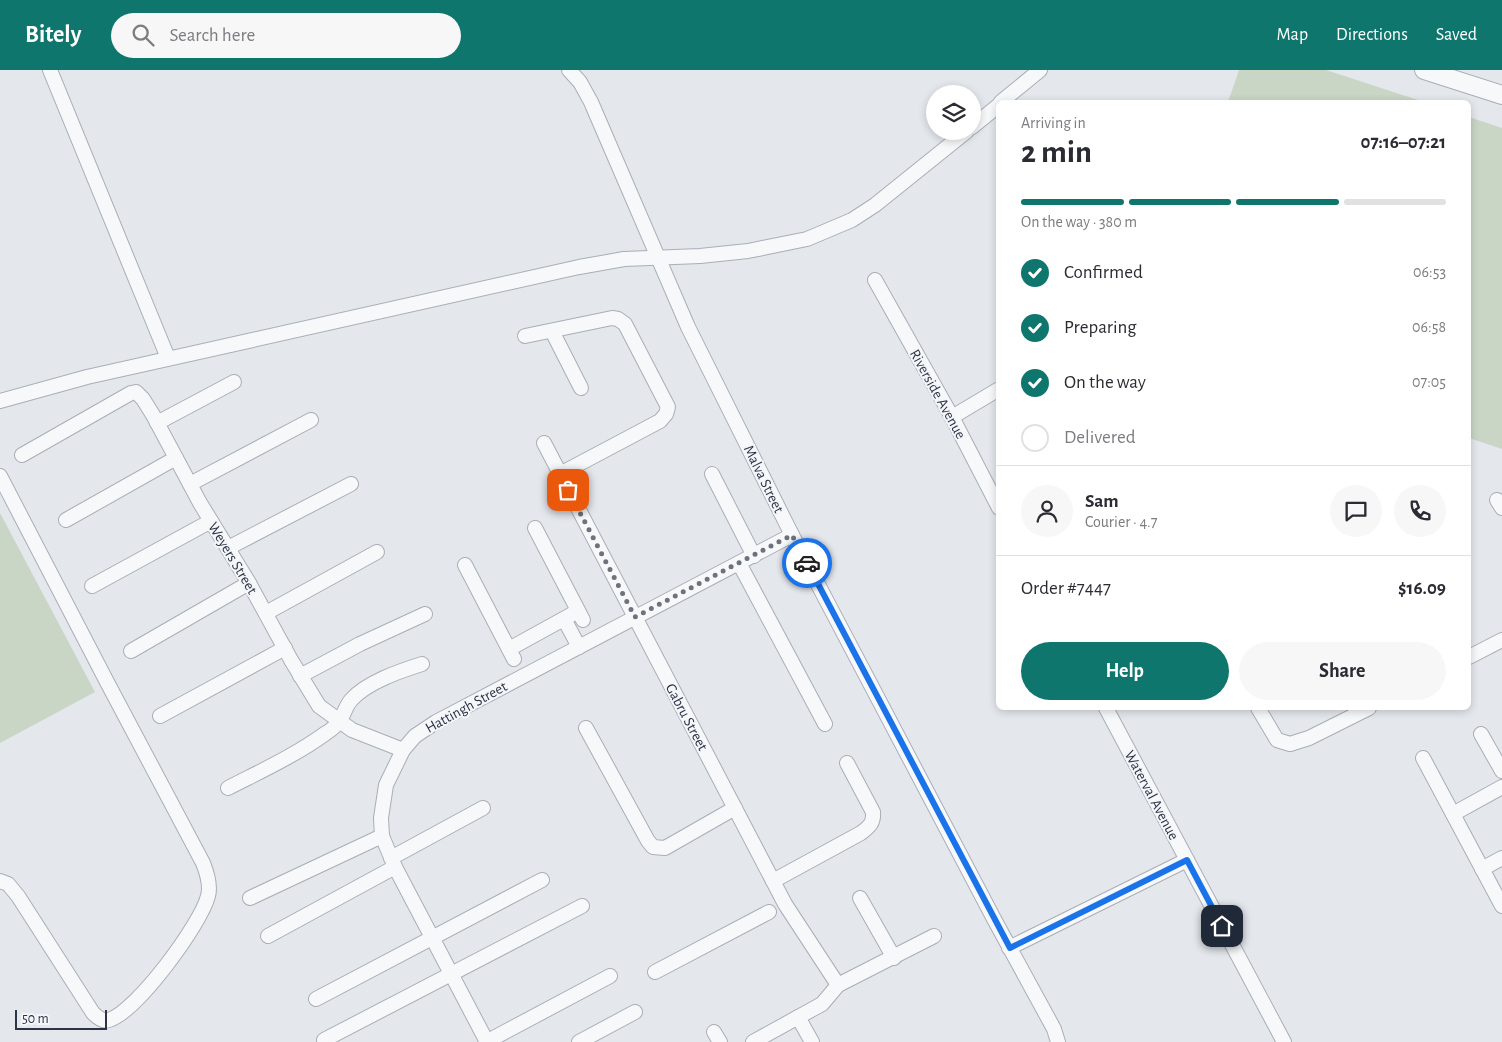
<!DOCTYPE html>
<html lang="en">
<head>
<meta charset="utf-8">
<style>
  :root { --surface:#fff; --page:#f7f7f7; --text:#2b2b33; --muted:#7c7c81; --line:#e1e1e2; --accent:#0f766e }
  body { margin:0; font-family:"Alegreya Sans",sans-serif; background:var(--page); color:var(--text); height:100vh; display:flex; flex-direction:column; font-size:19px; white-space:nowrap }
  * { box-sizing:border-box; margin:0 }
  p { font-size:16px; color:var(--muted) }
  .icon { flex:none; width:28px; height:28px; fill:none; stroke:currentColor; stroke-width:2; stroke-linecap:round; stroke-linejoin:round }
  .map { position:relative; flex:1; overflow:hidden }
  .sheet { position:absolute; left:996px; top:30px; width:475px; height:610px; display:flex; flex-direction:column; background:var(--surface); border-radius:8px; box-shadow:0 2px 8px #0003 }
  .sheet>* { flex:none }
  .tools { position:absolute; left:926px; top:15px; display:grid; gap:10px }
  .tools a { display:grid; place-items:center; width:55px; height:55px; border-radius:50%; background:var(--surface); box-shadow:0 2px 8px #0003; font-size:25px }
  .scale { position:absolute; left:15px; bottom:12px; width:92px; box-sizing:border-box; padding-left:5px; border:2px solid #2b3445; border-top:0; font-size:14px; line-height:18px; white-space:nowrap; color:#2b3445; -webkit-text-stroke:4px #f4f6f9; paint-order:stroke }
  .pin { position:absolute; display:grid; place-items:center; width:42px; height:42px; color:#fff; margin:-21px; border-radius:10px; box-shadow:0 2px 8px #0006 }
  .courier { position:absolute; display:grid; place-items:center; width:50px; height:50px; margin:-25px; border:4px solid #1a73e8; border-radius:50%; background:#fff; color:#222; box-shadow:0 1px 6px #0007 }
  .summary em { font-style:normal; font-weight:600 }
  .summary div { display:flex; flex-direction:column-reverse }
  .summary { display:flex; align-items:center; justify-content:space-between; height:85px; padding:0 25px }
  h1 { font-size:32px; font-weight:600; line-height:38px }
  .bar { display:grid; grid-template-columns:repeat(4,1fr); gap:8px 5px; align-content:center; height:60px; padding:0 25px }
  .bar i { height:6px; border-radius:4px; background:var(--line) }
  .bar .active { background:var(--accent) }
  .bar p { grid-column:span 4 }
  .line { display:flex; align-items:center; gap:12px; padding:0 25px; border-top:1px solid var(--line) }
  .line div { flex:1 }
  .round { display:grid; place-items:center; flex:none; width:52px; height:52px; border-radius:26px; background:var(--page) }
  ol { padding:0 25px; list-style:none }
  li { display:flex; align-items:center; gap:15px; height:55px }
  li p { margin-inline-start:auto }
  li .icon { padding:5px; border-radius:50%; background:var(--accent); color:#fff; stroke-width:4 }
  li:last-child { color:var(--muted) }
  li i { width:28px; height:28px; border:2px solid var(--line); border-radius:50% }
  .primary-button { display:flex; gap:10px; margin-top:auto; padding:10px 25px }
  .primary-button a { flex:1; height:58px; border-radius:30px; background:var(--accent); color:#fff; font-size:20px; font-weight:600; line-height:58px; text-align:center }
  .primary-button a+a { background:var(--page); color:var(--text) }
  header { display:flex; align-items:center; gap:30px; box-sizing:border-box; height:70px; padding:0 25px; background:var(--accent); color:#fff }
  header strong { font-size:24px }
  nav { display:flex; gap:28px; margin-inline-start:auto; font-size:18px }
  .search { width:350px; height:45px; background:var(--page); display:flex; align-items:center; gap:12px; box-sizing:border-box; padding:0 18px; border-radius:28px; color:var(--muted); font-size:19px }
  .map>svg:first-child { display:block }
  .green { fill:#c9d6c5 }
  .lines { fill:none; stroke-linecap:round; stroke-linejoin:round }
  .minor-casing { stroke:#a9aeb7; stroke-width:16 }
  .tertiary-casing { stroke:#a9aeb7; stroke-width:20 }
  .minor { stroke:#f7f8fa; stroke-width:14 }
  .tertiary { stroke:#f7f8fa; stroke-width:18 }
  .done { stroke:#6c737f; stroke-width:5; stroke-dasharray:0 9 }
  .route { stroke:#1a73e8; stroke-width:6 }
  .labels { text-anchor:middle; stroke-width:4; stroke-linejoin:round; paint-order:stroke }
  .street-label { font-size:15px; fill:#2b3445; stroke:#f4f6f9 }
</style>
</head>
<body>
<header>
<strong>Bitely</strong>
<div class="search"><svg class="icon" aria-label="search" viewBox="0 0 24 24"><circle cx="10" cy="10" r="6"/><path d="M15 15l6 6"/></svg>Search here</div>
<nav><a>Map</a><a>Directions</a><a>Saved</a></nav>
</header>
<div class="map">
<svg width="1502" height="972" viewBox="0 0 1502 972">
  <rect width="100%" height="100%" fill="#e4e7ec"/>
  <g class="green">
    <polygon points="1239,0 1326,0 1424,32 1228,32"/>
    <polygon points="1469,47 1502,58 1502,379 1469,368"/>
    <polygon points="0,443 95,622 0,673"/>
  </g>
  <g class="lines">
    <g class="minor-casing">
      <g id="minor">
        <polyline points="50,0 168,288"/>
        <polyline points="569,0 580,12 591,32 688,257 792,465 994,849 1054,959 1058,972"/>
        <polyline points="1001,32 1040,0"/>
        <polyline points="972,57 999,35"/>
        <polyline points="875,210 952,347 999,438"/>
        <polyline points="552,261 581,318"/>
        <polyline points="525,266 612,248 618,249 625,254 668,337 666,344 660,351 560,404"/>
        <polyline points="0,331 87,307 579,197 624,189 700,186 748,181 807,169 852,150 875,135 967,61"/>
        <polyline points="952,347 999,319"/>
        <polyline points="157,353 234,312"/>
        <polyline points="544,373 785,834 838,915"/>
        <polyline points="22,385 131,323 136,322 143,329 153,345 200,433 249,513 291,590 319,636 352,660 403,680"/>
        <polyline points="712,404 754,486"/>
        <path d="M0,406L107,612L203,793C207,803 211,815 208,826C201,854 137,941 109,950C103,952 98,948 93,943L18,826L8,814L0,811"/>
        <polyline points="190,414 311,350"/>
        <polyline points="1497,430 1502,438"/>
        <polyline points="66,450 176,388"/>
        <polyline points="535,458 583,550"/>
        <polyline points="228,478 351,414"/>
        <polyline points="739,493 825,654"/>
        <polyline points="465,495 514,589"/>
        <polyline points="92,516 211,451"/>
        <polyline points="266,543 377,482"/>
        <polyline points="564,549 579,577"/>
        <polyline points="509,579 578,541"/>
        <polyline points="131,581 249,513"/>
        <polyline points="1469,587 1502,570"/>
        <polyline points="300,606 360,574 425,544"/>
        <polyline points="1106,638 1284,972"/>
        <polyline points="1258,638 1277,670 1290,674 1309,668 1369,638"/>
        <polyline points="160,646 285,578"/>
        <polyline points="586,658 648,771 653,777 665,778 735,738"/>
        <polyline points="1481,664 1502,701"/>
        <polyline points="1423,688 1502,836"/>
        <path d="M228,718C261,701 296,685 326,663C331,660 337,655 340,650C344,644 346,636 351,630C367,612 400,601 422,594"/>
        <polyline points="1453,744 1502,717"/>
        <polyline points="391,788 483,738"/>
        <polyline points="1482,799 1502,788"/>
        <path d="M773,811L861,763C869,757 874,753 873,742L847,693"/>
        <polyline points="250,828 382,766"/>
        <polyline points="860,828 894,888"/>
        <polyline points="268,866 395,797"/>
        <polyline points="1009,878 1187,790"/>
        <polyline points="655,902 769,842"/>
        <polyline points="316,929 542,810"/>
        <polyline points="798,947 812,972"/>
        <polyline points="714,962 720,972"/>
        <polyline points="324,970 582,836"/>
        <polyline points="486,972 610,906"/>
        <polyline points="487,972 395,797 382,766 381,748 386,715 403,680 415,666 436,652 792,465"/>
        <polyline points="579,972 635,942"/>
        <polyline points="753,972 822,934 838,915 934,866"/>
      </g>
    </g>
    <g class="tertiary-casing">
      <polyline id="tertiary" points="1424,0 1502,25"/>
    </g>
    <use href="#minor" class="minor"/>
    <use href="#tertiary" class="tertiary"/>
  </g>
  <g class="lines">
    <polyline class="done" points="568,420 635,547 792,465 807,493"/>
    <polyline class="route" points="807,493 1010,878 1187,790 1222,856"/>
  </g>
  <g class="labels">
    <g class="street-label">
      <text transform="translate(938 324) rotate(61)" y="5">Riverside Avenue</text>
      <text transform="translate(764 409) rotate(64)" y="5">Malva Street</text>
      <text transform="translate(233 488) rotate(59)" y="5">Weyers Street</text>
      <text transform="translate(466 637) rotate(-29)" y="5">Hattingh Street</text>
      <text transform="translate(687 647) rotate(62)" y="5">Gabru Street</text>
      <text transform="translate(1152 725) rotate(62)" y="5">Waterval Avenue</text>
    </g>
  </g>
</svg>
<div class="tools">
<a><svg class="icon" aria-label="layers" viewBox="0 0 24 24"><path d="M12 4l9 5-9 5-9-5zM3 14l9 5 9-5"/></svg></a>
</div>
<div class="scale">50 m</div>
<div class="pin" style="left:568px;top:420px;background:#ea580c"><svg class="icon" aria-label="bag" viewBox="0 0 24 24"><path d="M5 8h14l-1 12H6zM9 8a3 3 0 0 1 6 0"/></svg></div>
<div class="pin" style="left:1222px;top:856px;background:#1f2937"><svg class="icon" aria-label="home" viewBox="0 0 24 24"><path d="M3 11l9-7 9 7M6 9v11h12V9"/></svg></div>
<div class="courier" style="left:807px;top:493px"><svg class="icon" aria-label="car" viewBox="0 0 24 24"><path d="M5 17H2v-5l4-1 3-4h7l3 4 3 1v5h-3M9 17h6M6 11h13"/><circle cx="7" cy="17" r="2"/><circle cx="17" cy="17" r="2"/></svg></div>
<section class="sheet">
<div class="summary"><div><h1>2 min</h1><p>Arriving in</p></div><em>07:16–07:21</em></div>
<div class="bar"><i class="active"></i><i class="active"></i><i class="active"></i><i></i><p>On the way · 380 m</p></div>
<ol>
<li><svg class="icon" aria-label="check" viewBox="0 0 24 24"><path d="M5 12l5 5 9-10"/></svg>Confirmed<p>06:53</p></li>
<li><svg class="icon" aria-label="check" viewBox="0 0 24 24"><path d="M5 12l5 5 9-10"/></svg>Preparing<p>06:58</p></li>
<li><svg class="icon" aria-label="check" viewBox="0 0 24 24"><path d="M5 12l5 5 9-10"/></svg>On the way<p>07:05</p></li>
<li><i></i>Delivered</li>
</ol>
<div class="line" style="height:90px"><a class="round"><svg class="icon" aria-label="person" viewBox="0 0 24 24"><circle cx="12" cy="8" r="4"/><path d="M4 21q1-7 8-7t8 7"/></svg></a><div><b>Sam</b><p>Courier · 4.7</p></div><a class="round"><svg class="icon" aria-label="chat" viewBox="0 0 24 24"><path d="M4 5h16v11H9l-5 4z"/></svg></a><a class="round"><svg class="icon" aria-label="phone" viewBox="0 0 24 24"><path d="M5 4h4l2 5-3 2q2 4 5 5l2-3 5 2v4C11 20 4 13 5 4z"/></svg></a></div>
<div class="line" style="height:65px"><div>Order #7447</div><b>$16.09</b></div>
<div class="primary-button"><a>Help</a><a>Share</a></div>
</section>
</div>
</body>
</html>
